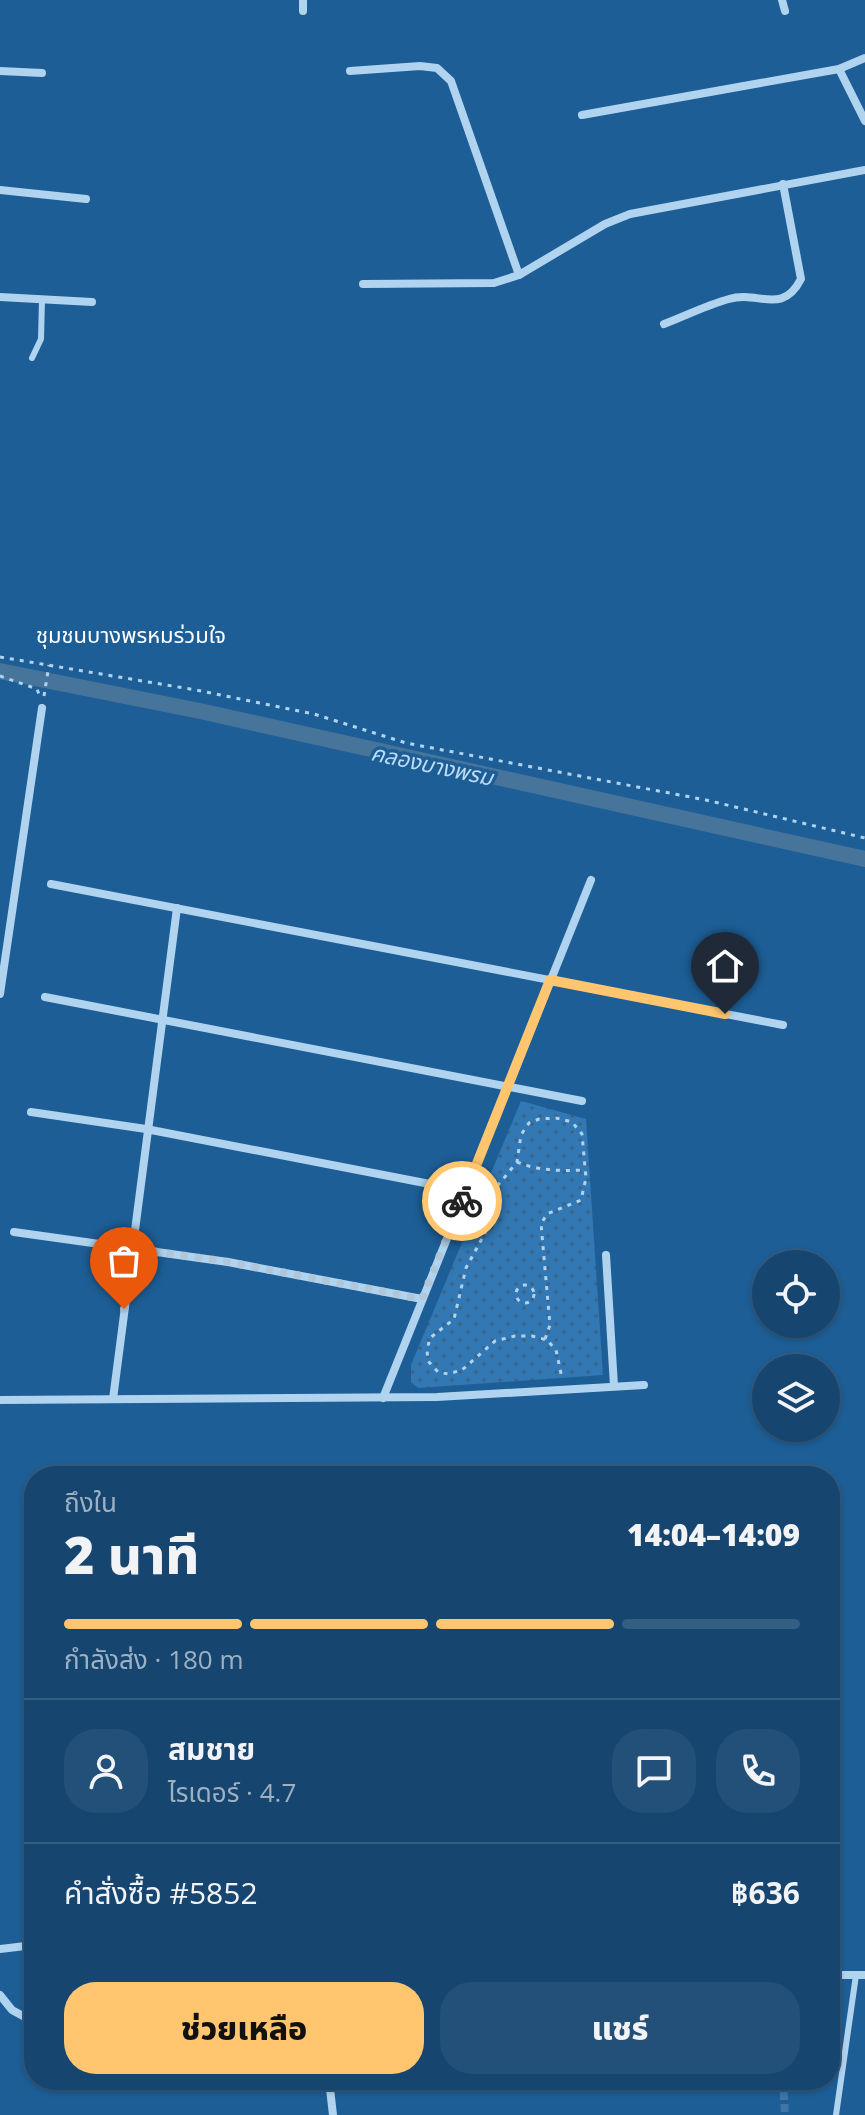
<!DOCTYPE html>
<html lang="th">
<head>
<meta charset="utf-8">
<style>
  :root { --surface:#164670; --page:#235078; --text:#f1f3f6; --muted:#9eb1c3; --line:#355e83; --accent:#ffc66f }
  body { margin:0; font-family:"Open Sans","Noto Sans Thai",sans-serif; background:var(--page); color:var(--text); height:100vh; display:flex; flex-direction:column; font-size:30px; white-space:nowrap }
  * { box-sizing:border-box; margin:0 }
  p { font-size:26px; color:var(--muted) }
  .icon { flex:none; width:44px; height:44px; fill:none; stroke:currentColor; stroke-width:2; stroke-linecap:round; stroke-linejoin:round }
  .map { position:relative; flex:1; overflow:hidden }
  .drawer { position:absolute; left:24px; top:1466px; width:816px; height:624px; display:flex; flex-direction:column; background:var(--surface); border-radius:32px; box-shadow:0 2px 6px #0004,0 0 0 2px var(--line) }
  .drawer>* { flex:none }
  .tools { position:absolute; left:752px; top:1250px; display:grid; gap:16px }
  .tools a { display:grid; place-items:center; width:88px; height:88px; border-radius:50%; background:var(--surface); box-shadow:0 2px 6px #0004,0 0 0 2px var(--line); font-size:40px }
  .pin { position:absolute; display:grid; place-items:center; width:68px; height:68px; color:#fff; margin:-82px -34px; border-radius:50% 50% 50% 0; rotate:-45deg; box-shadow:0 0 8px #0007 }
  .pin .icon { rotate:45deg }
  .courier { position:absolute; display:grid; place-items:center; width:80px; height:80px; margin:-40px; border:6px solid #ffc66f; border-radius:50%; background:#fff; color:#222; box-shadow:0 2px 10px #0007 }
  .summary em { font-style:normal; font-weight:800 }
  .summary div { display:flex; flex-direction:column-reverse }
  .summary { display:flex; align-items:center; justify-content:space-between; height:136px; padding:0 40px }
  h1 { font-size:52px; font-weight:800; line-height:60px }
  .bar { display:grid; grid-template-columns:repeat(4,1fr); gap:12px 8px; align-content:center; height:96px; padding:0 40px }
  .bar i { height:10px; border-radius:6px; background:var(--line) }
  .bar .active { background:var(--accent) }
  .bar p { grid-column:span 4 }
  .line { display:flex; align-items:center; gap:20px; padding:0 40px; border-top:2px solid var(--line) }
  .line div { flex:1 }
  .round { display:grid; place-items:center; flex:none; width:84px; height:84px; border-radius:32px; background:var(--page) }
  .action { display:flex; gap:16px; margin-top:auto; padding:16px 40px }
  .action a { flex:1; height:92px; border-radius:32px; background:var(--accent); color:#111; font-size:32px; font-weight:800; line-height:92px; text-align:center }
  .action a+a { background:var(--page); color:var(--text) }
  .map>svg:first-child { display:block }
  .garden { fill:url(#garden-dots) }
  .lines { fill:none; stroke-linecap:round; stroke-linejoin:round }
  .canal { stroke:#46749b; stroke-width:16 }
  .minor-tunnel { stroke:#3f76a6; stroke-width:8; stroke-dasharray:8 4; stroke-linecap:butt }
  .path { stroke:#b0d3ef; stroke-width:3; stroke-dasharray:4 6; stroke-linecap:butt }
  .service { stroke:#b0d3ef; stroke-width:6 }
  .minor { stroke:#b0d3ef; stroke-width:8 }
  .done { stroke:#b0c7da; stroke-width:8; stroke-dasharray:0 14.4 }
  .route { stroke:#ffc66f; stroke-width:10 }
  .labels { text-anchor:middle; stroke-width:7; stroke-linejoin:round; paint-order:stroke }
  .neighbourhood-label { font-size:22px; fill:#fff; stroke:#1d5e96 }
  .water-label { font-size:22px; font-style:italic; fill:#bdddf6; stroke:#1d5e96 }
</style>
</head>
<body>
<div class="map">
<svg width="865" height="2115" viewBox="0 0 865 2115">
  <defs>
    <pattern id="garden-dots" width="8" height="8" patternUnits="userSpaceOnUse" patternTransform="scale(2)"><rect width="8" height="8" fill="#3178b4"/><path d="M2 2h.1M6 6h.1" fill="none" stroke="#3e6280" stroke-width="1.8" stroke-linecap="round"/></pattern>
  </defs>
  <rect width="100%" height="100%" fill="#1d5e96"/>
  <polygon class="garden" points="521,1101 586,1119 603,1375 418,1388 411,1382 411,1365"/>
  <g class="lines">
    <polyline class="canal" points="0,671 200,711 865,859"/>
    <polyline class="minor-tunnel" points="783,2080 785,2115"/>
    <g class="path">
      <polyline points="0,657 196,690 314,714 406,743 706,800 865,838"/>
      <polyline points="0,676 37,689 40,697"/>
      <polyline points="44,696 49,665"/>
      <path d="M517,1162C539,1171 560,1171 584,1170"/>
      <polyline points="478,1194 493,1199"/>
      <circle cx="525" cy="1294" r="9"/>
      <polyline points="545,1339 550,1325 541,1224 547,1214 581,1200 586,1178 582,1134 572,1122 556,1118 539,1119 529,1123 521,1135 517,1162 494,1190 485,1233 466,1268 454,1319 430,1338 427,1350 428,1361 438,1372 448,1374 462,1370 495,1341 515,1336 532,1336 547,1340 556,1350 562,1378"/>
    </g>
    <g class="service">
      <polyline points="32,358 41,339 42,299"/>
      <polyline points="836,2115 856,1975"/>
    </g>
    <g class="minor">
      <polyline points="303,0 303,11"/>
      <polyline points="782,0 785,11"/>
      <polyline points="839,69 865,121"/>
      <polyline points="0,71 42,73"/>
      <polyline points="350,71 420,66 437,68 451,81 519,275"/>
      <polyline points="582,115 839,69 865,58"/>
      <polyline points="0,190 86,199"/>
      <polyline points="363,284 494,283 519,275 605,224 630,214 865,170"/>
      <polyline points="0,297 92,302"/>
      <path d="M664,324C685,316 707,305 729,299C758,290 782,316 801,279L783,184"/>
      <polyline points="51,884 783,1025"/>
      <polyline points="0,994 42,708"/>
      <polyline points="45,997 582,1101"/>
      <polyline points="31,1112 146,1129 466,1191"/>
      <polyline points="14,1232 228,1262 422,1299"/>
      <polyline points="606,1255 614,1386"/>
      <polyline points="383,1398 591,880"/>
      <polyline points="113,1399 177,908"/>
      <polyline points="0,1400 437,1397 644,1385"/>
      <polyline points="0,1949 34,1945"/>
      <polyline points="830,1975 865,1975"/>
      <polyline points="0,1995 12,2010 34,2022"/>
      <polyline points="329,2080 333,2115"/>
    </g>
  </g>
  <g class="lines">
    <polyline class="done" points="124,1309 131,1248 228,1262 422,1299 462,1201"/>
    <polyline class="route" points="462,1201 550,980 725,1014"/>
  </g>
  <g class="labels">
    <g class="neighbourhood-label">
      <text x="131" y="643">ชุมชนบางพรหมร่วมใจ</text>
    </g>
    <g class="water-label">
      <text transform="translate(432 765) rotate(12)" y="8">คลองบางพรม</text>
    </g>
  </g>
</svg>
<div class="tools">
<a><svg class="icon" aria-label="locate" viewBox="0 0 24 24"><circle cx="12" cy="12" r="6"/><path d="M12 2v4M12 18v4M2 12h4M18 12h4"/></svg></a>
<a><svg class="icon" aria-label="layers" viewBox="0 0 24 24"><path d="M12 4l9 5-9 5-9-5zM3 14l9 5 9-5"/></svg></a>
</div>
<div class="pin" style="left:124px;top:1309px;background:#ea580c"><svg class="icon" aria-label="bag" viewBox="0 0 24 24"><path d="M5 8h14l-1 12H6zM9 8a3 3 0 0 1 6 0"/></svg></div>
<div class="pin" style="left:725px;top:1014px;background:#1f2937"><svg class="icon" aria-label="home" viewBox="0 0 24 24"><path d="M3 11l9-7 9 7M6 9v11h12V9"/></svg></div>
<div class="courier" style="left:462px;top:1201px"><svg class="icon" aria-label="bike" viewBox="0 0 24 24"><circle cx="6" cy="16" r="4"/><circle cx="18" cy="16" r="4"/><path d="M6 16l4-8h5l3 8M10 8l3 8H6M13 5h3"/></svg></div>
<section class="drawer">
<div class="summary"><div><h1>2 นาที</h1><p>ถึงใน</p></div><em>14:04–14:09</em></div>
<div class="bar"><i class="active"></i><i class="active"></i><i class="active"></i><i></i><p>กำลังส่ง · 180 m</p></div>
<div class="line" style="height:144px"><a class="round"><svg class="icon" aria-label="person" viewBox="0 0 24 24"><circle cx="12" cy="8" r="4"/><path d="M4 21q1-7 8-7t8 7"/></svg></a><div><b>สมชาย</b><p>ไรเดอร์ · 4.7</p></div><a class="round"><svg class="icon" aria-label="chat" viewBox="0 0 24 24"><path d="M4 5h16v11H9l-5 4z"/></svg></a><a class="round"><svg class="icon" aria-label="phone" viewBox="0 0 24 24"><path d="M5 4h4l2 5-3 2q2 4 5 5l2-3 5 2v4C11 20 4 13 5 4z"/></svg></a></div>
<div class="line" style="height:104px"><div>คำสั่งซื้อ #5852</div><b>฿636</b></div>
<div class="action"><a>ช่วยเหลือ</a><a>แชร์</a></div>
</section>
</div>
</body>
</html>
